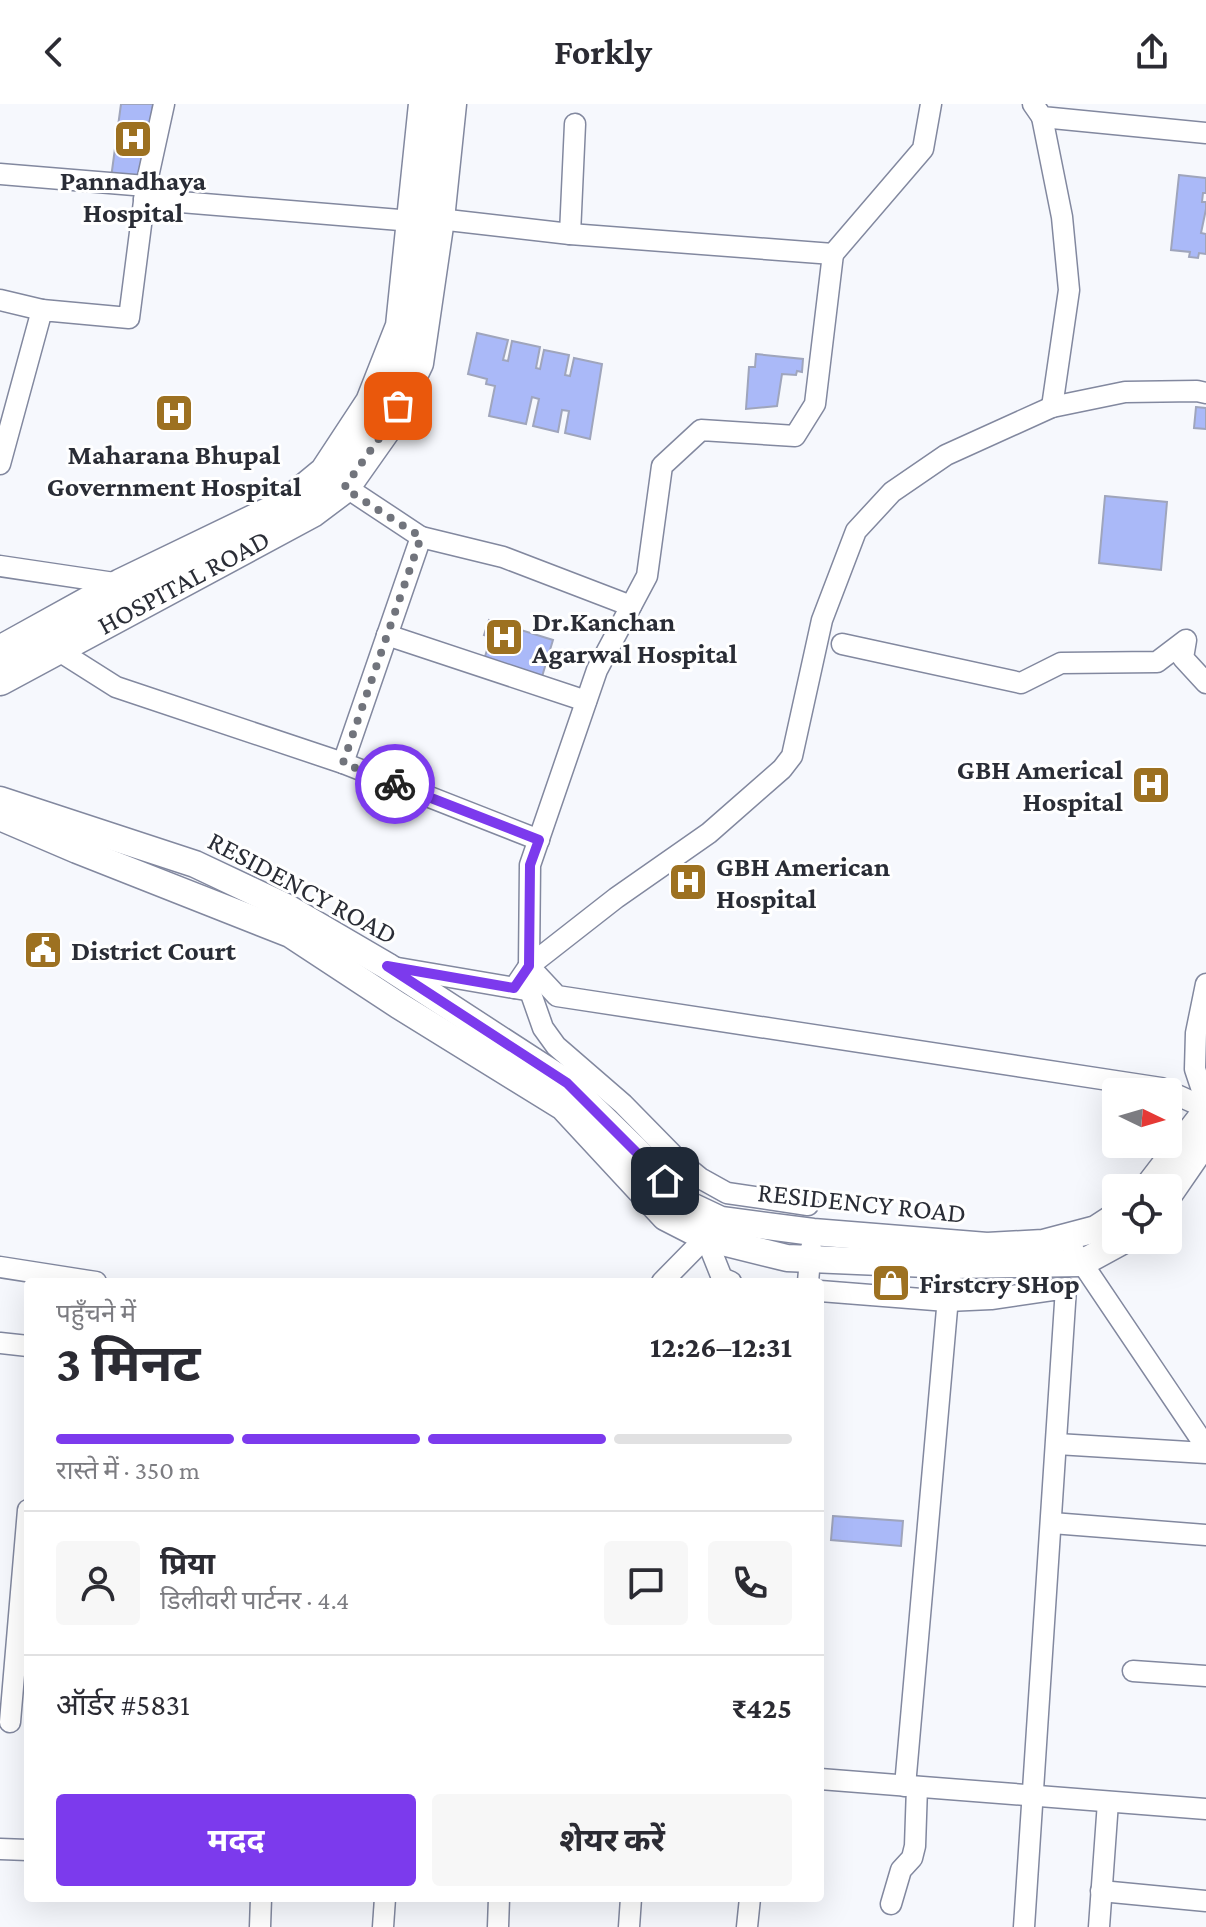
<!DOCTYPE html>
<html lang="hi">
<head>
<meta charset="utf-8">
<style>
  :root { --surface:#fff; --page:#f7f7f7; --text:#2b2b33; --muted:#7c7c81; --line:#e1e1e2; --accent:#7c3aed }
  body { margin:0; font-family:"Crimson Pro","Noto Sans Devanagari",serif; background:var(--page); color:var(--text); height:100vh; display:flex; flex-direction:column; font-size:30px; white-space:nowrap }
  * { box-sizing:border-box; margin:0 }
  p { font-size:26px; color:var(--muted) }
  .icon { flex:none; width:44px; height:44px; fill:none; stroke:currentColor; stroke-width:2; stroke-linecap:round; stroke-linejoin:round }
  .map { position:relative; flex:1; overflow:hidden }
  .panel { position:absolute; left:24px; top:1174px; width:800px; height:624px; display:flex; flex-direction:column; background:var(--surface); border-radius:8px; box-shadow:0 8px 32px #0002 }
  .panel>* { flex:none }
  .needle { width:52px; rotate:95deg }
  .tools { position:absolute; left:1102px; top:974px; display:grid; gap:16px }
  .tools a { display:grid; place-items:center; width:80px; height:80px; border-radius:8px; background:var(--surface); box-shadow:0 8px 32px #0002; font-size:40px }
  .pin { position:absolute; display:grid; place-items:center; width:68px; height:68px; color:#fff; margin:-34px; border-radius:16px; box-shadow:0 4px 12px #0006 }
  .courier { position:absolute; display:grid; place-items:center; width:80px; height:80px; margin:-40px; border:6px solid #7c3aed; border-radius:50%; background:#fff; color:#222; box-shadow:0 2px 10px #0007 }
  .overview em { font-style:normal; font-weight:700 }
  .overview div { display:flex; flex-direction:column-reverse }
  .overview { display:flex; align-items:center; justify-content:space-between; height:136px; padding:0 32px }
  h1 { font-size:52px; font-weight:700; line-height:60px }
  .bar { display:grid; grid-template-columns:repeat(4,1fr); gap:12px 8px; align-content:center; height:96px; padding:0 32px }
  .bar i { height:10px; border-radius:6px; background:var(--line) }
  .bar .on { background:var(--accent) }
  .bar p { grid-column:span 4 }
  .line { display:flex; align-items:center; gap:20px; padding:0 32px; border-top:2px solid var(--line) }
  .line div { flex:1 }
  .round { display:grid; place-items:center; flex:none; width:84px; height:84px; border-radius:8px; background:var(--page) }
  .action { display:flex; gap:16px; margin-top:auto; padding:16px 32px }
  .action a { flex:1; height:92px; border-radius:8px; background:var(--accent); color:#fff; font-size:32px; font-weight:700; line-height:92px; text-align:center }
  .action a+a { background:var(--page); color:var(--text) }
  header { display:flex; justify-content:space-between; align-items:center; height:104px; padding:0 32px; background:var(--surface); font-size:36px; font-weight:700 }
  .map>svg:first-child { display:block }
  .building { fill:#aab9f8; stroke:#9fa5bc; stroke-width:2 }
  .lines { fill:none; stroke-linecap:round; stroke-linejoin:round }
  .minor-casing { stroke:#82889f; stroke-width:23 }
  .major-casing { stroke:#82889f; stroke-width:29 }
  .highway-casing { stroke:#82889f; stroke-width:33 }
  .minor { stroke:#fff; stroke-width:20 }
  .major { stroke:#fff; stroke-width:26 }
  .highway { stroke:#fff; stroke-width:30 }
  .done { stroke:#71747c; stroke-width:8; stroke-dasharray:0 14.4 }
  .route { stroke:#7c3aed; stroke-width:10 }
  .labels { text-anchor:middle; stroke-width:6; stroke-linejoin:round; paint-order:stroke }
  .poi-label { font-size:28px; font-weight:bold; fill:#2a2d36; stroke:#fff; text-anchor:start }
  .street-label { font-size:28px; fill:#2a2d36; stroke:#fff }
</style>
</head>
<body>
<header><svg class="icon" aria-label="back" viewBox="0 0 24 24"><path d="M15 5l-7 7 7 7"/></svg>Forkly<svg class="icon" aria-label="share" viewBox="0 0 24 24"><path d="M12 15V3M7 8l5-5 5 5M5 13v7h14v-7"/></svg></header>
<div class="map">
<svg width="1206" height="1823" viewBox="0 0 1206 1823">
  <rect width="100%" height="100%" fill="#f6f8fd"/>
  <g class="building">
    <polygon points="121,0 153,0 143,78 111,74"/>
    <polygon points="1179,71 1206,74 1206,89 1203,89 1202,98 1206,98 1206,105 1201,129 1206,130 1206,150 1199,149 1198,154 1189,153 1190,148 1171,146"/>
    <polygon points="477,229 508,236 503,256 508,257 512,237 540,243 536,264 540,265 544,246 569,251 565,271 570,272 574,254 602,260 590,335 565,329 569,307 562,306 558,328 533,322 539,295 532,293 526,320 489,312 495,282 486,280 487,275 468,270"/>
    <polygon points="756,250 803,255 802,268 797,267 796,271 782,270 777,302 746,305 749,263 755,263"/>
    <polygon points="1196,303 1206,304 1206,325 1194,324"/>
    <polygon points="1105,392 1167,398 1161,466 1099,459"/>
    <polygon points="489,516 553,536 541,576 483,559 491,533 484,531"/>
    <polygon points="833,1412 903,1417 901,1442 831,1436"/>
  </g>
  <g class="lines">
    <g class="minor-casing">
      <g id="minor">
        <polyline points="1033,0 1042,13 1206,29"/>
        <polyline points="1042,13 1062,113 1069,186 1052,303"/>
        <polyline points="0,70 146,82"/>
        <polyline points="144,95 412,117"/>
        <polyline points="439,115 570,130 833,150 923,45 931,0"/>
        <polyline points="570,130 575,20"/>
        <polyline points="833,150 815,300 795,332 701,326 662,362 647,472 597,566 530,761 529,862 557,892 1161,984 1206,1004"/>
        <polyline points="0,196 42,206"/>
        <polyline points="0,360 42,206 129,214 146,82 164,0"/>
        <polyline points="335,376 421,433 343,659 539,736"/>
        <polyline points="421,433 503,453 631,502"/>
        <polyline points="0,462 121,480"/>
        <polyline points="387,531 586,597"/>
        <polyline points="842,540 1021,579 1061,559 1157,558 1186,536 1183,554 1206,579"/>
        <polyline points="56,545 116,583 343,659"/>
        <polyline points="392,863 526,886"/>
        <polyline points="1206,880 1196,929 1195,965 1206,998"/>
        <polyline points="514,884 529,862 616,794 709,729 782,665 792,652 822,516 856,427 892,388 946,351 1052,303 1125,288 1197,287 1206,289"/>
        <polyline points="530,887 543,924 556,942 623,1000 678,1056 700,1074 727,1089 808,1101"/>
        <polyline points="706,1134 722,1174 731,1178"/>
        <polyline points="1074,1147 1206,1343"/>
        <polyline points="0,1163 96,1178"/>
        <polyline points="662,1178 714,1125"/>
        <polyline points="808,1178 811,1144"/>
        <polyline points="820,1187 947,1197 991,1195 1066,1184 1024,1823"/>
        <polyline points="0,1239 28,1242"/>
        <polyline points="1057,1340 1206,1349"/>
        <polyline points="1052,1419 1206,1431"/>
        <polyline points="1133,1567 1206,1572"/>
        <polyline points="10,1618 28,1406"/>
        <polyline points="820,1675 1206,1705"/>
        <polyline points="905,1682 952,1148"/>
        <polyline points="0,1745 28,1746"/>
        <polyline points="1101,1787 1206,1797"/>
        <polyline points="891,1800 901,1766 912,1754 915,1742 917,1683"/>
        <polyline points="260,1823 261,1794"/>
        <polyline points="383,1823 385,1794"/>
        <polyline points="498,1823 499,1794"/>
        <polyline points="629,1823 631,1794"/>
        <polyline points="747,1823 750,1794"/>
        <polyline points="1099,1823 1108,1698"/>
      </g>
    </g>
    <g class="major-casing">
      <g id="major">
        <polyline points="0,696 195,760 286,803 387,862 567,979 645,1055 685,1099 721,1116 813,1128 987,1142 1043,1139 1096,1125 1116,1112"/>
        <polyline points="0,713 77,746 290,830 398,901 563,1003 665,1113 706,1134 787,1154 951,1161 1082,1159 1124,1136"/>
        <polyline points="1147,1084 1206,1007"/>
        <polyline points="1168,1092 1206,1037"/>
      </g>
    </g>
    <g class="highway-casing">
      <g id="highway">
        <polyline points="0,547 121,480 285,401 325,368 371,298 401,222 424,0"/>
        <path id="s1" d="M0,576L312,408L344,384L387,323L418,259L439,115L451,0"/>
      </g>
    </g>
    <use href="#minor" class="minor"/>
    <use href="#major" class="major"/>
    <use href="#highway" class="highway"/>
  </g>
  <g class="lines">
    <polyline class="done" points="395,680 343,659 421,433 344,384 387,323 398,302"/>
    <polyline class="route" points="395,680 539,736 530,761 529,862 514,884 387,862 567,979 665,1077"/>
  </g>
  <defs>
    <g id="hospital-square" transform="scale(2)"><rect x="-9" y="-9" width="18" height="18" rx="4" fill="#9d7121" stroke="#fff"/><path d="M-5-5h3v3.5h4V-5h3V5h-3V1.5h-4V5h-3Z" fill="#fff"/></g>
    <g id="civic-square" transform="scale(2)"><rect x="-9" y="-9" width="18" height="18" rx="4" fill="#9d7121" stroke="#fff"/><path d="M-.6-6.5H3V-4.5H.6V-3L4-1V1h2V6H-6V1h2V-1L-.6-3ZM-1.2 2.5V6h2.4V2.5Z" fill="#fff"/></g>
    <g id="shop-square" transform="scale(2)"><rect x="-9" y="-9" width="18" height="18" rx="4" fill="#9d7121" stroke="#fff"/><path d="M-5-2.5h2.3a2.7 3.5 0 0 1 5.4 0H5L5.5 6h-11ZM-1.5-2.5h3a1.5 2.3 0 0 0-3 0Z" fill="#fff"/></g>
  </defs>
  <g fill-rule="evenodd">
    <use href="#hospital-square" x="133" y="35"/>
    <use href="#hospital-square" x="174" y="309"/>
    <use href="#hospital-square" x="504" y="533"/>
    <use href="#hospital-square" x="1151" y="681"/>
    <use href="#hospital-square" x="688" y="778"/>
    <use href="#civic-square" x="43" y="846"/>
    <use href="#shop-square" x="891" y="1179"/>
  </g>
  <g class="labels">
    <g class="poi-label">
      <text x="133" y="86" text-anchor="middle">Pannadhaya<tspan x="133" dy="32">Hospital</tspan></text>
      <text x="174" y="360" text-anchor="middle">Maharana Bhupal<tspan x="174" dy="32">Government Hospital</tspan></text>
      <text x="532" y="527">Dr.Kanchan<tspan x="532" dy="32">Agarwal Hospital</tspan></text>
      <text x="1123" y="675" text-anchor="end">GBH Americal<tspan x="1123" dy="32">Hospital</tspan></text>
      <text x="716" y="772">GBH American<tspan x="716" dy="32">Hospital</tspan></text>
      <text x="71" y="856">District Court</text>
      <text x="919" y="1189">Firstcry SHop</text>
    </g>
    <g class="street-label">
      <text dy="10" stroke="none"><textPath href="#s1" startOffset="208">HOSPITAL ROAD</textPath></text>
      <text transform="translate(303 783) rotate(28)" y="10">RESIDENCY ROAD</text>
      <text transform="translate(862 1098) rotate(6)" y="10">RESIDENCY ROAD</text>
    </g>
  </g>
</svg>
<div class="tools">
<a><svg class="needle" viewBox="-14 -14 28 28"><path d="M0-13l5 13h-10z" fill="#e53935"/><path d="M0 13l5-13h-10z" fill="#7c7c81"/></svg></a>
<a><svg class="icon" aria-label="locate" viewBox="0 0 24 24"><circle cx="12" cy="12" r="6"/><path d="M12 2v4M12 18v4M2 12h4M18 12h4"/></svg></a>
</div>
<div class="pin" style="left:398px;top:302px;background:#ea580c"><svg class="icon" aria-label="bag" viewBox="0 0 24 24"><path d="M5 8h14l-1 12H6zM9 8a3 3 0 0 1 6 0"/></svg></div>
<div class="pin" style="left:665px;top:1077px;background:#1f2937"><svg class="icon" aria-label="home" viewBox="0 0 24 24"><path d="M3 11l9-7 9 7M6 9v11h12V9"/></svg></div>
<div class="courier" style="left:395px;top:680px"><svg class="icon" aria-label="bike" viewBox="0 0 24 24"><circle cx="6" cy="16" r="4"/><circle cx="18" cy="16" r="4"/><path d="M6 16l4-8h5l3 8M10 8l3 8H6M13 5h3"/></svg></div>
<section class="panel">
<div class="overview"><div><h1>3 मिनट</h1><p>पहुँचने में</p></div><em>12:26–12:31</em></div>
<div class="bar"><i class="on"></i><i class="on"></i><i class="on"></i><i></i><p>रास्ते में · 350 m</p></div>
<div class="line" style="height:144px"><a class="round"><svg class="icon" aria-label="person" viewBox="0 0 24 24"><circle cx="12" cy="8" r="4"/><path d="M4 21q1-7 8-7t8 7"/></svg></a><div><b>प्रिया</b><p>डिलीवरी पार्टनर · 4.4</p></div><a class="round"><svg class="icon" aria-label="chat" viewBox="0 0 24 24"><path d="M4 5h16v11H9l-5 4z"/></svg></a><a class="round"><svg class="icon" aria-label="phone" viewBox="0 0 24 24"><path d="M5 4h4l2 5-3 2q2 4 5 5l2-3 5 2v4C11 20 4 13 5 4z"/></svg></a></div>
<div class="line" style="height:104px"><div>ऑर्डर #5831</div><b>₹425</b></div>
<div class="action"><a>मदद</a><a>शेयर करें</a></div>
</section>
</div>
</body>
</html>
